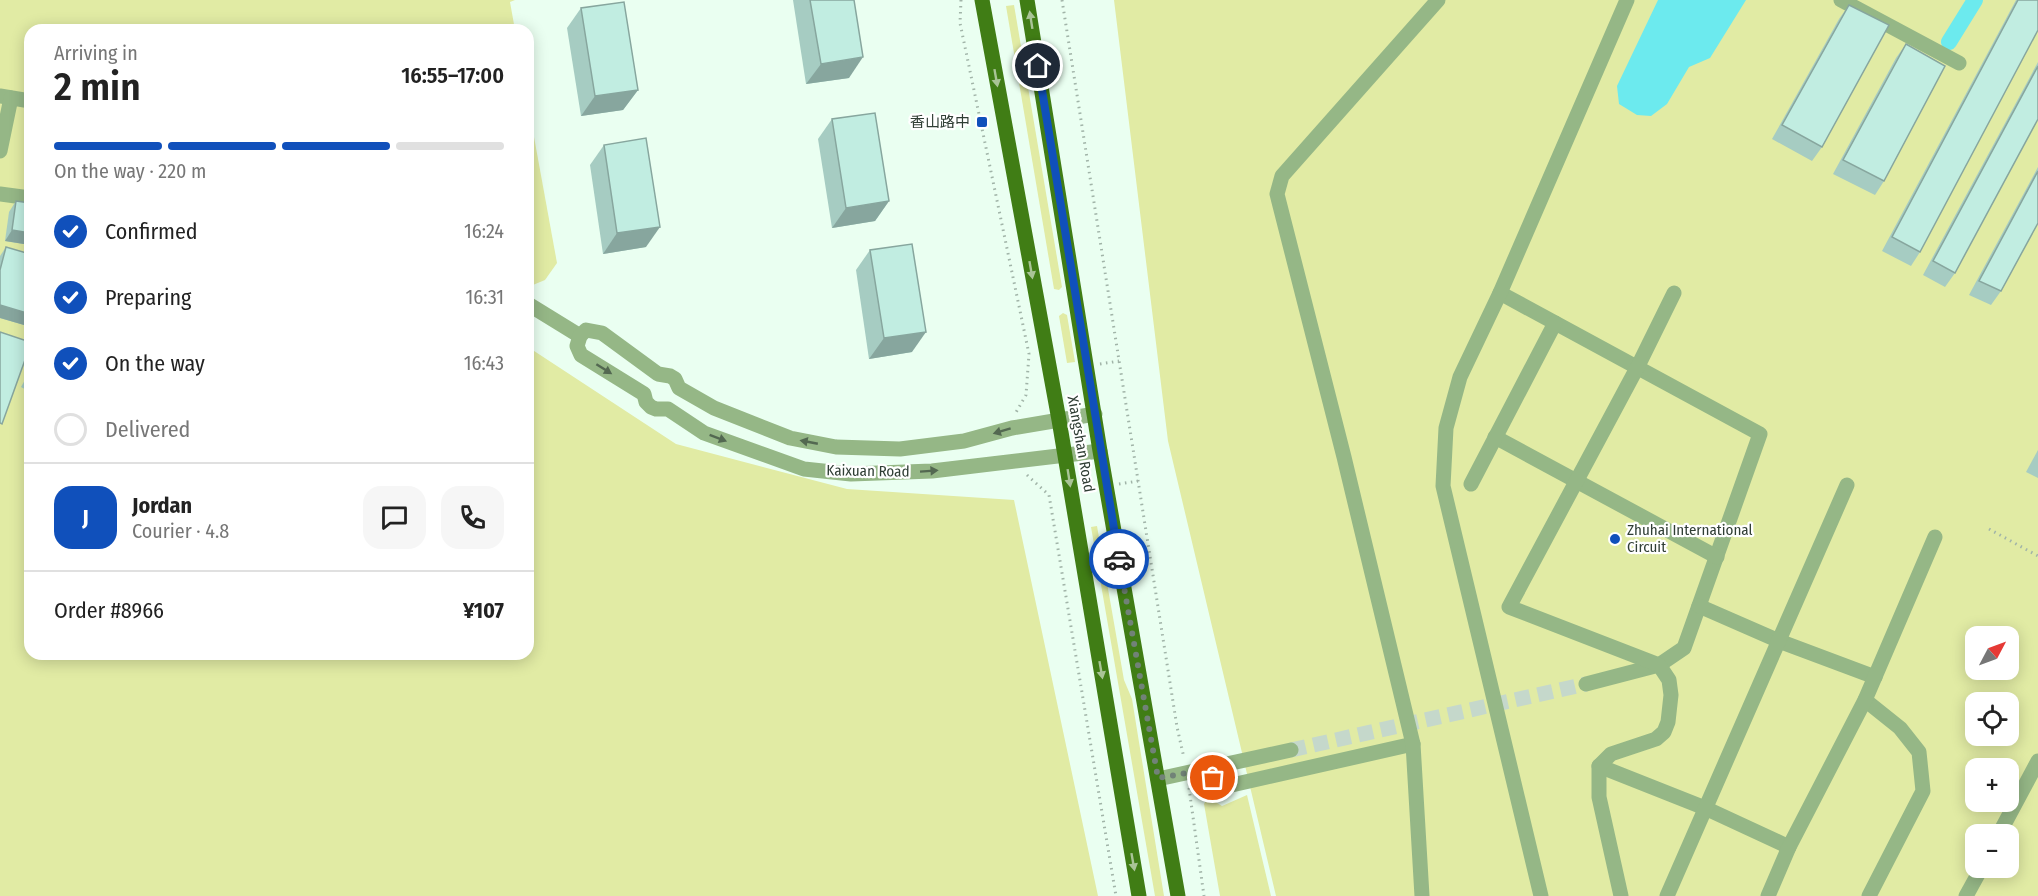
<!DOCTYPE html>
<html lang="en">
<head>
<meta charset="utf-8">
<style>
  :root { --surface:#fff; --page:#f6f6f6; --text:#222; --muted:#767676; --line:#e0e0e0; --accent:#1050bb }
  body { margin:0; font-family:"Fira Sans Condensed","Noto Sans SC",sans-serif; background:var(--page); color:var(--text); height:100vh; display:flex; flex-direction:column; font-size:22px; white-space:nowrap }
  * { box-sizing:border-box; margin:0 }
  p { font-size:20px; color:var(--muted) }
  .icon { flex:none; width:33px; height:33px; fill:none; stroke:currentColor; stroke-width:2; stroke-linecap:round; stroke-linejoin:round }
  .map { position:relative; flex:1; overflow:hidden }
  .drawer { position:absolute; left:24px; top:24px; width:510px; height:636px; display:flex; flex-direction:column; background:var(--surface); border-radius:18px; box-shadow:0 3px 15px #0003 }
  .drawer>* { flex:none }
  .needle { width:39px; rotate:49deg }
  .tools { position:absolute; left:1965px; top:626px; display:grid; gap:12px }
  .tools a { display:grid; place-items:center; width:54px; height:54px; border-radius:12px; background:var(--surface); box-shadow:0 3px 15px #0003; font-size:30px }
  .pin { position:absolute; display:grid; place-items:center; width:51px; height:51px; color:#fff; margin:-26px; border:3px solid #fff; border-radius:50%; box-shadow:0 2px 6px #0007 }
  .courier { position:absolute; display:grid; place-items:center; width:60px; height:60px; margin:-30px; border:4px solid #1050bb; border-radius:50%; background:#fff; color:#222; box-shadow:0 2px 8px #0007 }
  .head em { font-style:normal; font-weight:600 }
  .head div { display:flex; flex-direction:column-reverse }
  .head { display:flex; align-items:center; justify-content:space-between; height:102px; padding:0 30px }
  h1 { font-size:39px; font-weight:600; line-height:45px }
  .bar { display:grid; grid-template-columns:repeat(4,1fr); gap:9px 6px; align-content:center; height:72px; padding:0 30px }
  .bar i { height:8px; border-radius:4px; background:var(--line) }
  .bar .active { background:var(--accent) }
  .bar p { grid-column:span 4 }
  .line { display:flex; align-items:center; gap:15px; padding:0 30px; border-top:2px solid var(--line) }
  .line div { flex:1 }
  .round { display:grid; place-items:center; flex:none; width:63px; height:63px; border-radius:18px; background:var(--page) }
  ol { padding:0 30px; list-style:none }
  li { display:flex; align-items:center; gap:18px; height:66px }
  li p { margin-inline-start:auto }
  li .icon { padding:6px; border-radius:50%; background:var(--accent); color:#fff; stroke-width:4 }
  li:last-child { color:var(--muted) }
  li i { width:33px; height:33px; border:3px solid var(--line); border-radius:50% }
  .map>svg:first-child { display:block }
  .green { fill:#e1eba4; fill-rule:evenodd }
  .water { fill:#6ceaee }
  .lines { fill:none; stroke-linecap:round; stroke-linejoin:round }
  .canal { stroke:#6ceaee; stroke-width:16 }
  .minor-tunnel { stroke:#c5d8cb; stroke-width:15; stroke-dasharray:15 8; stroke-linecap:butt }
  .path { stroke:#a1b4a8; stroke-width:3; stroke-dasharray:1.5 4.5; stroke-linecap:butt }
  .minor { stroke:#95b786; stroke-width:15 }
  .major { stroke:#407d15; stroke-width:15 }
  .wall { fill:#a6ccc2 }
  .shaded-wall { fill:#87a69e }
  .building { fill:#c1ede1; stroke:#87a69e; stroke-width:1.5 }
  .oneway { fill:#a9c496 }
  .oneway2 { fill:#536851 }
  .done { stroke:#718277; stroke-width:6; stroke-dasharray:0 10.8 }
  .route { stroke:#1050bb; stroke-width:8 }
  .poi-dot { fill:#1050bb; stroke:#fff; stroke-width:2 }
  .labels { text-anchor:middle; stroke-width:4.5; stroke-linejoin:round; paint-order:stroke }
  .poi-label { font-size:15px; fill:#303e35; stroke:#fff; text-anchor:end }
  .street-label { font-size:15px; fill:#303e35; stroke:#fff }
</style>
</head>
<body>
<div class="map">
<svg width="2038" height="896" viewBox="0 0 2038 896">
  <rect width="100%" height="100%" fill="#eafff1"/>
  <g class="green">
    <polygon points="0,0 515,0 510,2 515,30 30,30 30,654 528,654 528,347 676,444 847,489 1014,500 1098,896 0,896"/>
    <path d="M1114,0H2038V896H1276L1168,441ZM1976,636H2008V669H1976ZM1976,702H2008V735H1976ZM1976,768H2008V801H1976ZM1976,834H2008V867H1976Z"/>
    <polygon points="1014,5 1062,287 1059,290 1054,289 1006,6"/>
    <polygon points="528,104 557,263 545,280 528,287"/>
    <polygon points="1063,313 1067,315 1075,362 1067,363 1059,316"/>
    <polygon points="1097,526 1124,680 1132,699 1164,896 1155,896 1091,527"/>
    <polygon points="1247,795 1271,896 1220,896 1204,804 1208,797 1222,806"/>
  </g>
  <polygon class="water" points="1658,0 1746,0 1710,58 1689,67 1667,104 1651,116 1637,115 1619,104 1617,86"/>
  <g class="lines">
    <polyline class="canal" points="1949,42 1975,0"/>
    <polyline class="minor-tunnel" points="1291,750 1586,684"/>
    <g class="path">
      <polyline points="961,0 960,23 1029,354 1026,395 1015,414"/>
      <polyline points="1062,0 1177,727 1184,758"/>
      <polyline points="1100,364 1119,361"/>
      <polyline points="1027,475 1049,495 1116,896"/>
      <polyline points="1119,484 1138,481"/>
      <polyline points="1989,529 2038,556"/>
      <polyline points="1189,788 1204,896"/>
    </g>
    <g class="minor">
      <polyline points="1841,0 1959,63"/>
      <polyline points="0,96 30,101"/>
      <polyline points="0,151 11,98"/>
      <polyline points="0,194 30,198"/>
      <polyline points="1500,293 1760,434 1684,648 1659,665 1586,684"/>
      <polyline points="528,304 580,336"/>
      <polyline points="1095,414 1012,428 964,441 900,449 836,447 790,438 714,408 679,388 675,379 670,376 658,374 602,333 586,330 580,336 577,346 581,355 644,394 646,402 651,407 656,409 668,409 704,433 804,469 851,474 932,471 1100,451"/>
      <polyline points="1495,437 1717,557"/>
      <polyline points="1471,484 1555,323"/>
      <polyline points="1699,606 1779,641 1875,677"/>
      <polyline points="1865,700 1900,728 1919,752 1923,791 1869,896"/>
      <polyline points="1599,766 1705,808 1789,847"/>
      <polyline points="1204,770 1223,787 1413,744"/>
      <polyline points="1158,779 1291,750"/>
      <polyline points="1999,834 2038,761"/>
      <polyline points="1422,896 1413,744 1344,457 1277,194 1282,176 1438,0"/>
      <polyline points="1541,896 1443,486 1446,428 1460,377 1500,293 1627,0"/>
      <polyline points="1621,896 1599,797 1599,766 1611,754 1656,739 1664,732 1668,722 1671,695 1669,680 1659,665 1509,607 1638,366 1674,293"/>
      <polyline points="1667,896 1847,485"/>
      <polyline points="1768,896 1789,847 1865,700 1935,537"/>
      <polyline points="1966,896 1982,867"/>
    </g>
    <g class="major">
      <polyline points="982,0 1059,420 1139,896"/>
      <polyline points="1027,0 1100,451 1178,896"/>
    </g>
  </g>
  <g class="wall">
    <polygon points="793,0 854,0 849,78 806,84"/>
    <polygon points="2016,0 2038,0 1920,252 1911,266 1882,251"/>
    <polygon points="1849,5 1822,147 1812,161 1772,139 1839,19"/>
    <polygon points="581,8 638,90 623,110 581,116 567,28"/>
    <polygon points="1906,44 1884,181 1875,195 1833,174 1896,58"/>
    <polygon points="2038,62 2038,119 1955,273 1945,287 1923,275"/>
    <polygon points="832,119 889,201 875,221 832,228 818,139"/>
    <polygon points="604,145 646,247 603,254 590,165"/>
    <polygon points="30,159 30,178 26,177"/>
    <polygon points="2038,167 2038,223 2001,291 1991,305 1969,295"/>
    <polygon points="16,201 30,245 5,241 9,212"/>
    <polygon points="6,247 30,254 30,316 24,325 0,318 0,256"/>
    <polygon points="870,250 912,352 869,359 856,270"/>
    <polygon points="30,371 30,392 21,387"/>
    <polygon points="2038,450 2038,478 2026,472"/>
  </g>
  <g class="shaded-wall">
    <polygon points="863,57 849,78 806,84 821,64"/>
    <polygon points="638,90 623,110 581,116 595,96"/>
    <polygon points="30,171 30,178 26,177"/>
    <polygon points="889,201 875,221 832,228 846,208"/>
    <polygon points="660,227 646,247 603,254 617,233"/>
    <polygon points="12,230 30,233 30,245 5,241"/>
    <polygon points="0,305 30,314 30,316 24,325 0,318"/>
    <polygon points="926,332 912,352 869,359 884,338"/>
  </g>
  <g class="building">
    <polygon points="810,0 854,0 863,57 821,64"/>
    <polygon points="2018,0 2038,0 2038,30 1920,252 1892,237"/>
    <polygon points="624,2 638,90 595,96 581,8"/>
    <polygon points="1849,5 1889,25 1822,147 1782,125"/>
    <polygon points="1906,44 1945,66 1884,181 1843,160"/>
    <polygon points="2038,66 2038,119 1955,273 1933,261"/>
    <polygon points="875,113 889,201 846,208 832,119"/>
    <polygon points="646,138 660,227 617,233 604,145"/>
    <polygon points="2038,171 2038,223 2001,291 1979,281"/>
    <polygon points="16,201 30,203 30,233 12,230"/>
    <polygon points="912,244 926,332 884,338 870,250"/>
    <polygon points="6,247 30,254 30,314 0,305 0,270"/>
    <polygon points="0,332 30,342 30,346 2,424 0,423"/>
  </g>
  <defs><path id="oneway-solid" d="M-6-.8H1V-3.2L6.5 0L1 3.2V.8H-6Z" transform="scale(1.5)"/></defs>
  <g class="oneway">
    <use href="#oneway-solid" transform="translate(1031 20) rotate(-99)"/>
    <use href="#oneway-solid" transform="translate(996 78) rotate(80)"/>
    <use href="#oneway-solid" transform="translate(1031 270) rotate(80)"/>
    <use href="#oneway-solid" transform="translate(1069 478) rotate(81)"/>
    <use href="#oneway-solid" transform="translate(1101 670) rotate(80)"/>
    <use href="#oneway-solid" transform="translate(1133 862) rotate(80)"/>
  </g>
  <g class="oneway2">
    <use href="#oneway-solid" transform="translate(604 369) rotate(32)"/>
    <use href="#oneway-solid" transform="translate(1002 431) rotate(163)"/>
    <use href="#oneway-solid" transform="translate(718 438) rotate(21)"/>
    <use href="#oneway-solid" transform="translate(809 442) rotate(-169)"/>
    <use href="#oneway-solid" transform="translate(929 471) rotate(-4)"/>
  </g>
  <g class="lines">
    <polyline class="done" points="1119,559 1158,778 1204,770 1213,778"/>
    <polyline class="route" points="1038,66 1119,559"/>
  </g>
  <g class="poi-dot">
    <rect x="976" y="116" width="12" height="12" rx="3"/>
    <circle cx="1615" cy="539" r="6"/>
  </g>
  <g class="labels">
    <g class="poi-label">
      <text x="970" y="127">香山路中</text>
      <text x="1627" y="535" text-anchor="start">Zhuhai International<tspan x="1627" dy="17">Circuit</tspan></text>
    </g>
    <g class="street-label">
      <text transform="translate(1081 444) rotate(80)" y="5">Xiangshan Road</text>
      <text transform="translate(868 471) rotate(1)" y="5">Kaixuan Road</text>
    </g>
  </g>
</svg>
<div class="tools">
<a><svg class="needle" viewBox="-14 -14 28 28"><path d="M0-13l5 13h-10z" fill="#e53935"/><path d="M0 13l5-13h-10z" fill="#767676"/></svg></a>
<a><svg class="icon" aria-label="locate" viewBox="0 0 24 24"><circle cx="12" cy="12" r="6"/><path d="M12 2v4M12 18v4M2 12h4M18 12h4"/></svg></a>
<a>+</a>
<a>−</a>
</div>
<div class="pin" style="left:1213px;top:778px;background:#ea580c"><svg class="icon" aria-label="bag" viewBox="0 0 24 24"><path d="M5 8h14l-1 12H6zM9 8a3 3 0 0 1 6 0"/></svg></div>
<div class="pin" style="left:1038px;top:66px;background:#1f2937"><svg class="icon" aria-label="home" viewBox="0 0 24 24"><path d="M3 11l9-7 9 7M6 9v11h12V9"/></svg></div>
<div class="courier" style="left:1119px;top:559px"><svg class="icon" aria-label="car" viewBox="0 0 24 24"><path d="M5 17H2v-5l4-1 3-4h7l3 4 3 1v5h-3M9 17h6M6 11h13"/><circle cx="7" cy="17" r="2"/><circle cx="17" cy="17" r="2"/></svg></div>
<section class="drawer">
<div class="head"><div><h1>2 min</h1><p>Arriving in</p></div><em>16:55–17:00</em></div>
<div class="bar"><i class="active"></i><i class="active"></i><i class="active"></i><i></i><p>On the way · 220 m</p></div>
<ol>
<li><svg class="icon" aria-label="check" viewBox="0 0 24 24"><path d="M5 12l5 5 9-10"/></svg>Confirmed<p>16:24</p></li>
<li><svg class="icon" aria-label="check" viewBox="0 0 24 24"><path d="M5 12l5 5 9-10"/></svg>Preparing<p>16:31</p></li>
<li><svg class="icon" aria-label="check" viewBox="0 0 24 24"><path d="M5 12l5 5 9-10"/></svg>On the way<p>16:43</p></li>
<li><i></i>Delivered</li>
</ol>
<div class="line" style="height:108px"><b class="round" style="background:var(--accent);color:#fff">J</b><div><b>Jordan</b><p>Courier · 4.8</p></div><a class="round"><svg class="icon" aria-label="chat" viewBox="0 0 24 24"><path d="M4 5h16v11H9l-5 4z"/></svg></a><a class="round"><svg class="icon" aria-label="phone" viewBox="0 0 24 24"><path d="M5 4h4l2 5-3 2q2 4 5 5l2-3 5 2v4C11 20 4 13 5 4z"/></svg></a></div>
<div class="line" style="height:78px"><div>Order #8966</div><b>¥107</b></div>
</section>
</div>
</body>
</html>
